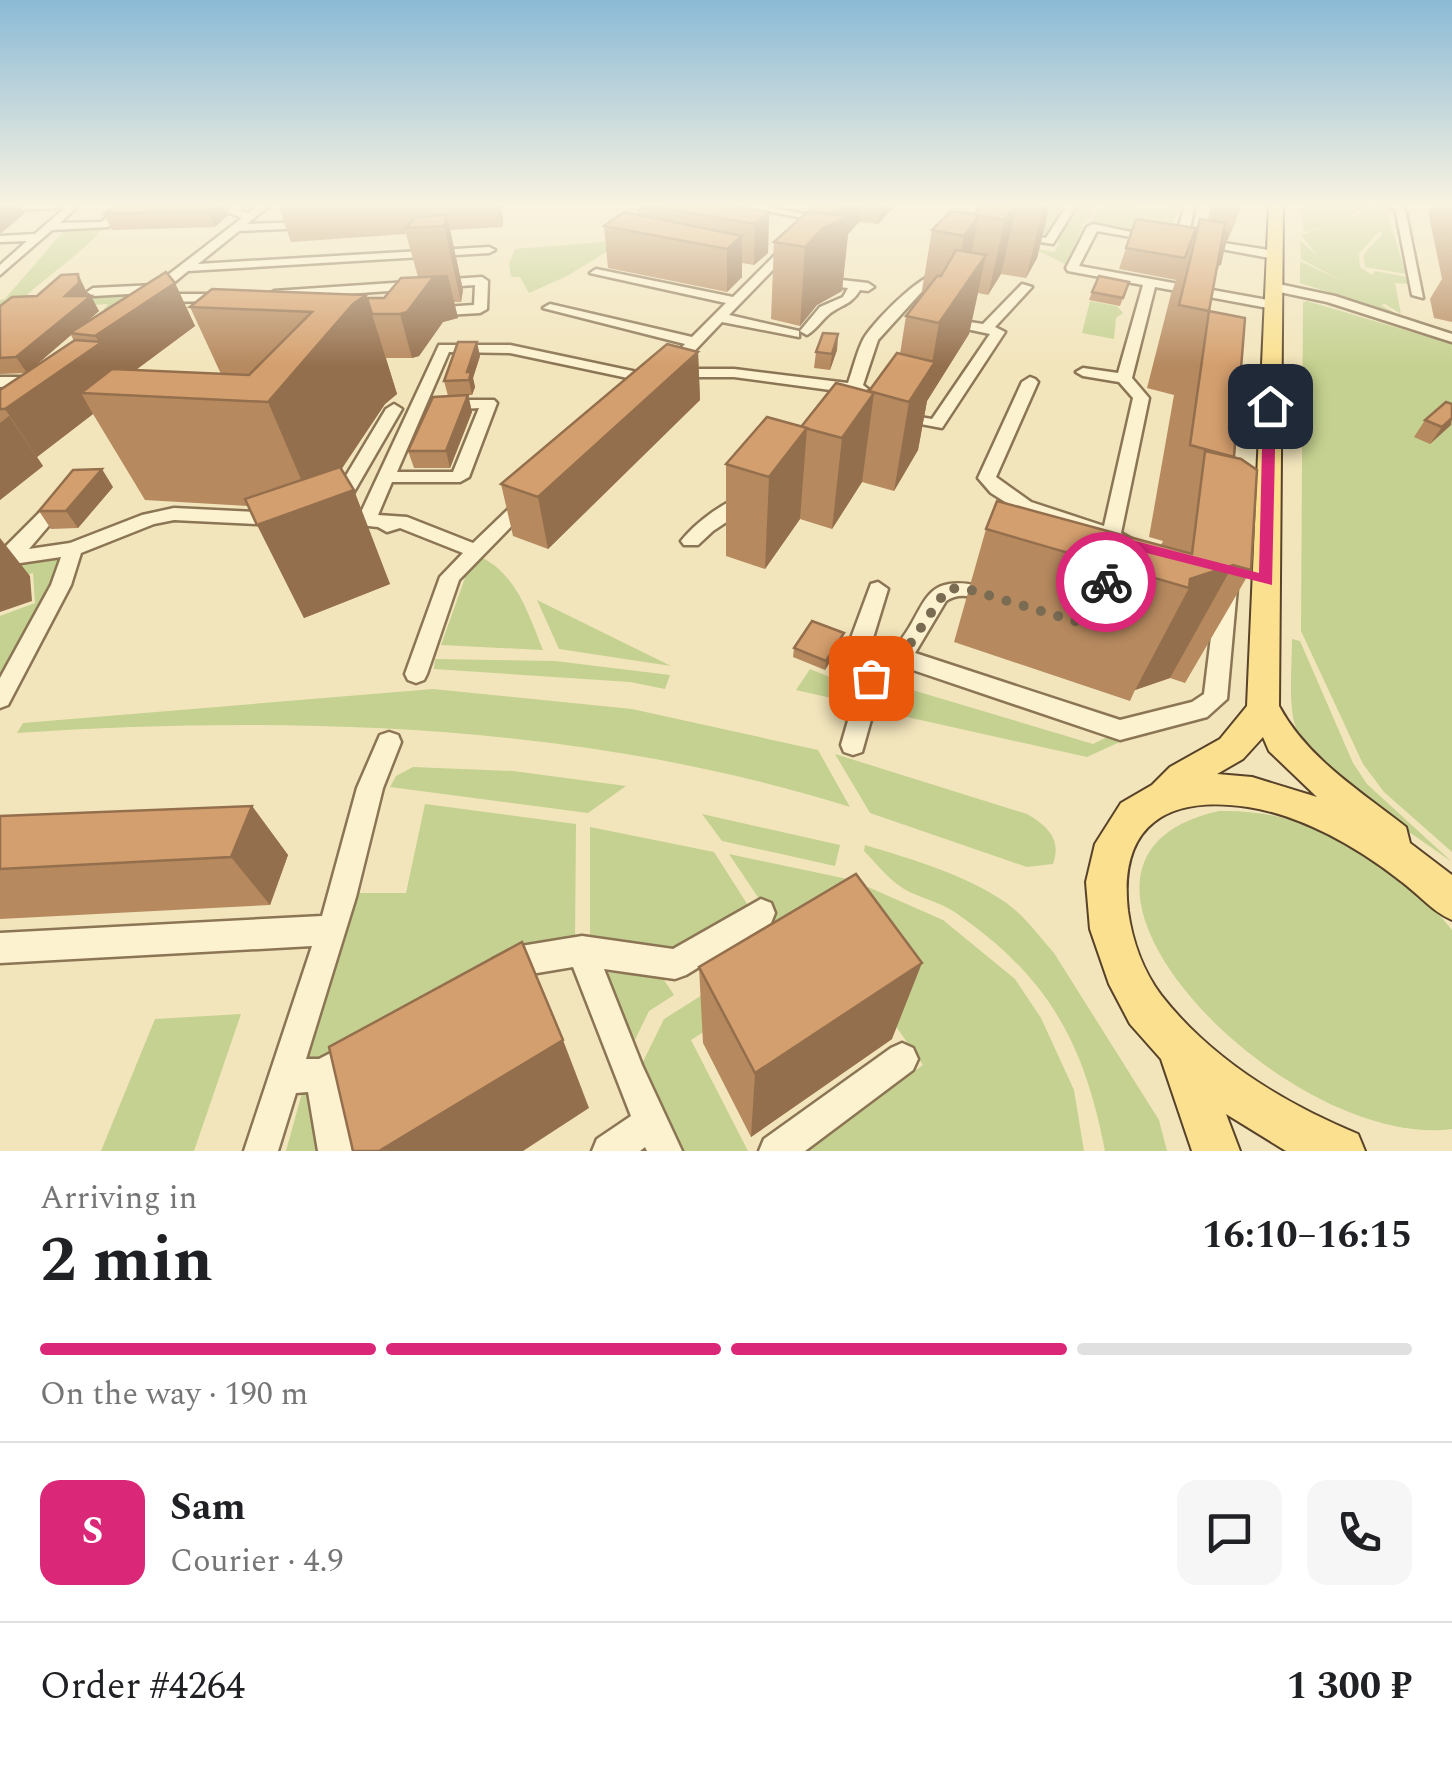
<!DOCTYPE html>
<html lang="en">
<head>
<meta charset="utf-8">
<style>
  :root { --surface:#fff; --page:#f6f6f6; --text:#202124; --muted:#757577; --line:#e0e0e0; --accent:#db2777 }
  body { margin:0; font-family:Spectral,serif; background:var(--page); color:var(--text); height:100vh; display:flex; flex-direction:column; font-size:38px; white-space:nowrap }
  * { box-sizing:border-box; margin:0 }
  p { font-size:32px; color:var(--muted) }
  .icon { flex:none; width:55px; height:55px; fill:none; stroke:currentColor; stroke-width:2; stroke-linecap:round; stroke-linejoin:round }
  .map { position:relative; height:1151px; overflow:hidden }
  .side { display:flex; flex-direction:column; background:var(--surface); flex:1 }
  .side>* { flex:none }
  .pin { position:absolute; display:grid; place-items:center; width:85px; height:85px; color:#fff; margin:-42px; border-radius:20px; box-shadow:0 5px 15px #0006 }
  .courier { position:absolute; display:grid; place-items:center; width:100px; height:100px; margin:-50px; border:8px solid #db2777; border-radius:50%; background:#fff; color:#222; box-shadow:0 2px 12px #0007 }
  .summary em { font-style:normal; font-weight:700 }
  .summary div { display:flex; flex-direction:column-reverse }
  .summary { display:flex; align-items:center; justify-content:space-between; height:170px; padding:0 40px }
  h1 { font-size:65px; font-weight:700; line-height:75px }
  .bar { display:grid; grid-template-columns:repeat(4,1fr); gap:15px 10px; align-content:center; height:120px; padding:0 40px }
  .bar i { height:12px; border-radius:8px; background:var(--line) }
  .bar .active { background:var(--accent) }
  .bar p { grid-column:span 4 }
  .line { display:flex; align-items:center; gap:25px; padding:0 40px; border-top:2px solid var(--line) }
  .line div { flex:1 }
  .round { display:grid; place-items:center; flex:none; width:105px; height:105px; border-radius:20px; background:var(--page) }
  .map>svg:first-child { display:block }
  .green { fill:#c5d190 }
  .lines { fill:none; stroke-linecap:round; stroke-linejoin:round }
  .minor-casing { stroke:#8b7554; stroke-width:5 }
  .major-casing { stroke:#584229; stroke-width:4 }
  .minor { fill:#fcf2d0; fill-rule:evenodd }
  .major { fill:#fae08f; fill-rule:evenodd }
  .wall { fill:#b6895f; fill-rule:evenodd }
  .shaded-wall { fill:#946f4d }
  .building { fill:#d49f6e; stroke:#946f4d; stroke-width:2.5 }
  .route { fill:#db2777 }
  .done { stroke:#7a6c53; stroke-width:10; stroke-dasharray:0 18 }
</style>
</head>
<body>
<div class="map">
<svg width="1452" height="1151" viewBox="0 0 1452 1151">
  <rect width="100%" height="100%" fill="#f2e5bc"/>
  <g class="green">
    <polygon points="1052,205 1068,205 1059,220 1075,213 1080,205 1096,205 1087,222 1078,225 1083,227 1067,261 1069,266 1032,248 1054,252 1059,243 1051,234 1047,241 1034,236"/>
    <polygon points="1100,205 1163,209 1164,205 1177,205 1176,210 1184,212 1178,212 1167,235 1091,222"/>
    <polygon points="1300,205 1374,205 1354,214 1337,208 1352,214 1349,218 1356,216 1370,224 1356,215 1376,205 1391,208 1393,212 1387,213 1406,274 1365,267 1363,255 1383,233 1379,231 1359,254 1360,267 1372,275 1375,271 1407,277 1409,284 1395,283 1401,314 1385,304 1381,305 1397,314 1300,283 1300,261 1340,280 1301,259 1300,241 1317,255 1301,235 1334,223 1304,232"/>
    <path d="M102,227C96,243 40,281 24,298L135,293L95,321L108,304L0,311V300L5,299L66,228Z"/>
    <polygon points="626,240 567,276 529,293 520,277 511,277 509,264 515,249"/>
    <polygon points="1090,301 1117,306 1123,313 1116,318 1114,339 1082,333"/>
    <polygon points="1307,301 1452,344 1452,852 1384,792 1363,764 1301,631 1303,302"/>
    <path d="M476,555C516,571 528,613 543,650L441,645L465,578L456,577Z"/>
    <polygon points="64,557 57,585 0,681 0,616 35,603 33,573 0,583 8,561"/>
    <polygon points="537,600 671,666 559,649"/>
    <path d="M1292,639L1300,641L1353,763L1367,784L1452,862C1414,834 1299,763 1293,717C1289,692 1292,664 1292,639Z"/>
    <polygon points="435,659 555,661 670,675 665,689 630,682 434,669"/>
    <polygon points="810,669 859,689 853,703 796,690"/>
    <polygon points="889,674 909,682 909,689 1093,744 1113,734 1133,736 1087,757 889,713 895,691 885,687"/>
    <path d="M433,689L632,709L818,750L850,807C583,723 294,715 17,733L23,723Z"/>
    <path d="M835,754L1027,814C1047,826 1062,839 1053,864L1027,867L870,813Z"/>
    <polygon points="413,767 513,771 626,786 588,813 390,787 396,776"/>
    <polygon points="425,804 576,824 575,943 334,1056 300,1058 349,893 406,893"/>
    <path d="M1219,811C1311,808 1395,860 1452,930V1129C1282,1151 1001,859 1219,811Z"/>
    <polygon points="702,814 840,845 835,866 722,841"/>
    <polygon points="590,827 714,852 749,907 668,951 590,941"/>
    <path d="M865,845C911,859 964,874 1005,902C1024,915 1039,936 1054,953L1159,1120L1167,1151H1105C1084,1041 1047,975 953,911C936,900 913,897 897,884C885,875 875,862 864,851Z"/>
    <polygon points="729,854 857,881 780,930"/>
    <polygon points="868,887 943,920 1015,979 1041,1018 1074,1090 1084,1151 806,1151 923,1065 841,948 842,908"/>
    <polygon points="742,970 757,997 691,1040 748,1151 675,1151 638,1072 664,1019"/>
    <polygon points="600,972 662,977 674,995 649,1011 630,1050"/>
    <polygon points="241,1014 194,1151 101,1151 155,1019"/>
    <polygon points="302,1093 319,1093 327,1151 286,1151"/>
  </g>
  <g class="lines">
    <g class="minor-casing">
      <g id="minor">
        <polygon points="0,205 60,205 55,208 0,211"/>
        <polygon points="68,205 79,205 60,223 101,222 120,208 129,210 108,227 52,230 0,275 0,265 27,241 0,242 0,236 35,234"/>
        <polygon points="234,205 245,205 240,211 248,213 259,205 270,205 247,224 309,222 314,225 309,228 239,231 198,264 489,247 495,250 489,253 188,271 160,294 230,294 231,297 225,301 154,302 146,298 146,293 93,296 87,292 93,288 155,285 242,218 227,212"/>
        <polygon points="735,205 758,205 824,218 819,221"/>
        <polygon points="1067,205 1077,205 1053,244 1009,237 1015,234 1046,238"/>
        <polygon points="1185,205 1195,205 1189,233 1183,236 1177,233"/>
        <polygon points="1391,205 1401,205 1406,213 1423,298 1412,295 1396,213"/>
        <polygon points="1093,224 1160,238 1154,241 1097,231 1079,266 1273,301 1280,305 1273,309 1155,287 1132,378 1149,398 1121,533 1142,545 1132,551 1018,510 991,493 978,478 1022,382 1030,377 1035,379 1038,382 996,477 1031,502 1104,526 1133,398 1119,382 1083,376 1076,372 1083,368 1118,373 1143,285 1068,271 1066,268 1087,227"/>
        <polygon points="1198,239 1275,251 1281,255 1275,259 1194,244 1194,240"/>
        <path d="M786,244L796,246L729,315L799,331V337L722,322L682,364L688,369H734L848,383C853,369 857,351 864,338C876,319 932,260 954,272L926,287L878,340L863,385L868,389L860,394L852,414H840L838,411L845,392L734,377H679L673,371L663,367L685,344L543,308L550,304L692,337L726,303L590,273L596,269L733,297Z"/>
        <polygon points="482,277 488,281 487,309 480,313 429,316 422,312 429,308 474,305 475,285 274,299 268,295 274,291"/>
        <path d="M816,277L868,283L874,287L868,291L860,290C851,306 838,305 826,317C819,324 815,330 807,335L800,331L820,307L843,297L848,288L812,284L810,281Z"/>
        <polygon points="1274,283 1335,296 1452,334 1452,342 1327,302 1270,290 1268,287"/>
        <polygon points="1022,284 1032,287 995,327 1005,332 942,428 894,419 894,413 932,419 990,334 943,324 943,318 983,324"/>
        <polygon points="439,345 510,345 656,376 663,380 656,384 510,353 449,352 397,472 453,472 479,408 447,410 439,405 447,400 494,400 497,403 469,477 460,482 392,482 378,515 407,517 473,543 522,496 534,496 537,500 459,580 427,674 424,680 416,683 408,680 405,674 440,577 463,553 400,528 387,532 378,527 359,525 357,521"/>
        <polygon points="0,377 38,377 45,381 38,385 0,387"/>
        <polygon points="1213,388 1275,403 1277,406 1269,411 1208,396 1205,393"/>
        <polygon points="394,404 402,409 347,504 344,508 332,508 329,504 386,409"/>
        <path d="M749,493L755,495L758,499L755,503L713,531L698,545H684L681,541C697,521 725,501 749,493Z"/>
        <polygon points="60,496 69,502 29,549 70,543 142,515 174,508 279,513 288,519 279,525 174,520 154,524 81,553 71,585 8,705 0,708 0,678 51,585 61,557 0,566 0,552 54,498"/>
        <path d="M1227,581L1237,588L1227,699L1207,717L1120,740L904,667L881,684L862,752L853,755L844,752L841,745L860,679L851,638L871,584L878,582L888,589L873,638L878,662C937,620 904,561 1002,592L1005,597L995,604C978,599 962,590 946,601L915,653L1120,720L1192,702L1204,694L1217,588Z"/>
        <polygon points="389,732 398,735 401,742 383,788 356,897 306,1059 319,1059 358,1039 369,1044 374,1055 369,1066 340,1083 352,1151 318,1151 308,1092 296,1093 278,1151 244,1151 312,946 0,963 0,933 322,916 357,788 380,735"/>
        <polygon points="761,899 771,903 775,913 771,923 686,975 675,979 604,969 642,1065 682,1151 647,1151 645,1147 640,1151 592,1151 597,1139 631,1116 573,967 525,975 504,985 493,981 489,970 493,959 521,946 582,936 673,949"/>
        <polygon points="902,1043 913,1048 918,1059 913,1070 805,1151 759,1151 764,1139 891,1048"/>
      </g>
    </g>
    <g class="major-casing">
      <path id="major" d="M1269,205H1283L1279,706C1307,758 1360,791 1406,827L1410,843L1452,875V920C1431,911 1417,892 1398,879C1357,847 1301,815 1248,807C1168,795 1118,824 1128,911C1132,940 1143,971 1161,995C1211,1059 1285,1104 1358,1134L1365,1151H1286L1226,1114L1240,1151H1192L1161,1059L1130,1024L1109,984L1090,929L1086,882L1095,844L1121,803L1152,785L1170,767L1220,739L1247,706ZM1263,737L1269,751L1317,797L1252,777L1217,774L1243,759Z"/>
    </g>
    <use href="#minor" class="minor"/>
    <use href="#major" class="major"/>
  </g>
  <g class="wall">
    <path d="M278,205H506L505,209H501L503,220L502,227L450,230L463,290L461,302H454L458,318L443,322L419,356L412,358H386L397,394L385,404L341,469L390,584L304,618L248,506L145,500L93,414L37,457L43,466L0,500V390L26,373L0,374V306L37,296L78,274L85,289L86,296L99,311L81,326L175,283L195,326L136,370L221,374L190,307L366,295L367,298H384L418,277L406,234L291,242ZM71,335L74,341L29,371Z"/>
    <polygon points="637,205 724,205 769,212 768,253 754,265 742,263 742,277 727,292 608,268 604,226 638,215"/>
    <polygon points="817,205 896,205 878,224 859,222 848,234 842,291 817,305 800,326 771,319 774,242"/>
    <polygon points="981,205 1050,205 1037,258 1026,278 1001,274 988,295 978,293 969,334 927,401 918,450 894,491 862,482 832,529 800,519 765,569 726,556 726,464 869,391 900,354 906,316 921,296 932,230 974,215"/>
    <polygon points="1211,205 1242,205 1228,240 1225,240 1220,264 1215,276 1209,311 1251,570 1185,683 1170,678 1135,690 1130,701 954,642 986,529 1161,545 1163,541 1149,537 1174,395 1147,388 1171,294 1176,280 1119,269 1126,248 1196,228 1200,219 1208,220"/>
    <polygon points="1432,205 1452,205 1452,322 1434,318 1430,299 1442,279 1428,211"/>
    <polygon points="224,210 227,216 215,227 112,230 104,214"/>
    <polygon points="1129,282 1120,306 1089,300 1092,292"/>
    <polygon points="838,334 837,350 830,370 814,368 816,352"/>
    <polygon points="698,352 700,400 548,549 513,536 501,484"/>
    <polygon points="480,356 473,378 475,387 472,395 448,396 444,381"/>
    <polygon points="468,395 472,412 450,468 414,468 408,451"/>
    <polygon points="1425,420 1452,424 1430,444 1414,437"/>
    <polygon points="113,487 78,528 51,529 39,511"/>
    <polygon points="842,642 825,670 793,657 794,648"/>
    <polygon points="252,806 288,855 270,905 0,919 0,816"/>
    <polygon points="699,967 892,1039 751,1137 703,1043"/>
  </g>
  <g class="shaded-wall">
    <polygon points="0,205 20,205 25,213 0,234"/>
    <polygon points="214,205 229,205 224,210 227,216 215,227 208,211"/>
    <polygon points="498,205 500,205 503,220 502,227"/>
    <polygon points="841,205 861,205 859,222 848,234 842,291 817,305 800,326 805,247 821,224"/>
    <polygon points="881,205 896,205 878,224"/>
    <polygon points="1015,205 1017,205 1001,274 988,295 1005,220"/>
    <polygon points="1044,205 1050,205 1037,258 1026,278"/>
    <polygon points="769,212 768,253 754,265 755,224"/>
    <polygon points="447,215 463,290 461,302 444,226"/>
    <polygon points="979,215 965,286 986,255 969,334 927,401 918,450 894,491 909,402 931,369 939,323 950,307 964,236"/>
    <polygon points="742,236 742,277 727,292 727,249"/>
    <polygon points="78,274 85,289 87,298 91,296 99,311 73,334 70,333 71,335 27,373 16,357 65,296"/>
    <polygon points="448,276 458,318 443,322 419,356 412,358 400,314 432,279"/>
    <polygon points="175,283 195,326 122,380 81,393 93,414 37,457 5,409 100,343 95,336"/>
    <polygon points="366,295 397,394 385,404 319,503 354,490 390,584 304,618 257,525 312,505 268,402 353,304"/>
    <polygon points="838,334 837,350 830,370 832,354"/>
    <polygon points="477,342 480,356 473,378 475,387 472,395 467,372"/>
    <polygon points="698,352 700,400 548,549 538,497"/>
    <polygon points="874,393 862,482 832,529 842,438"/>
    <polygon points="468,395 472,412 450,468 446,451"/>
    <polygon points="9,416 43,466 0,500 0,423"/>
    <polygon points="1452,418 1451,425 1430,444 1442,427"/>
    <polygon points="807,428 800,519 765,569 769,477"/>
    <polygon points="102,469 113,487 78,528 66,511"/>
    <polygon points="0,538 30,576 32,601 0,612"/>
    <polygon points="1233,565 1170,678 1135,690 1189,588 1190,579"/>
    <polygon points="844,633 842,642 825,670 826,661"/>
    <polygon points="252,806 288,855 270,905 231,857"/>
    <polygon points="922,963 892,1039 751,1137 755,1073"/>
    <polygon points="563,1040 589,1108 523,1151 379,1151"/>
  </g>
  <g class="building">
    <polygon points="116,205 214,205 208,211 104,214"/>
    <polygon points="644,205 724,205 769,212 755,224"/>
    <polygon points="817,205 841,205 831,214 809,212"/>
    <polygon points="981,205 1015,205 1005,220 974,215"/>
    <polygon points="951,211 979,215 964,236 932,230"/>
    <polygon points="624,212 742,236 727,249 604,226"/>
    <polygon points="807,212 849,216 823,228 805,247 774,242"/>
    <polygon points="447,215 444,226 405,228 416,217"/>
    <polygon points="1136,219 1196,228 1185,258 1126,248"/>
    <polygon points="1200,219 1225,223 1209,311 1179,305"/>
    <polygon points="1224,232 1227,233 1220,264 1218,264"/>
    <polygon points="956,250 986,255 939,323 906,316 937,276 941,276"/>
    <polygon points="166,272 175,283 95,336 70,333"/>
    <polygon points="78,274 79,283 65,296 91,296 16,357 0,358 0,306 12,297 37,296 61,275"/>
    <polygon points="448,276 432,279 407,312 400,314 372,314 367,298 384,298 401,278"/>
    <polygon points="1099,276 1129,282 1123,298 1092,292"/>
    <polygon points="212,289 366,295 353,304 268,402 81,393 112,369 249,375 312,312 190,307"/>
    <polygon points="1209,311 1245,318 1234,457 1190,445"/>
    <polygon points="823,333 838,334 832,354 816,352"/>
    <polygon points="75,340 102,342 5,409 0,409 0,390"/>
    <polygon points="458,342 477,342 467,372 471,372 469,380 444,381"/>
    <polygon points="667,344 698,352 538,497 501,484"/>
    <polygon points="897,353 935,362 909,402 869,391"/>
    <polygon points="836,383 874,393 842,438 801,427"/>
    <polygon points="468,395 446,451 408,451 433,397"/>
    <polygon points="1446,402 1452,404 1452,418 1442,427 1425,420"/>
    <polygon points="767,417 807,428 769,477 726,464"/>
    <polygon points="1205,451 1241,459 1257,470 1251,570 1233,565 1190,579 1189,588 986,529 997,501 1192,554"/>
    <polygon points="340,467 354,490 257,525 245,499"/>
    <polygon points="102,469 66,511 39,511 73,470"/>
    <polygon points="812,621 844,633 826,661 794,648"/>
    <polygon points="252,806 231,857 0,869 0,816"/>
    <polygon points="856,874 922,963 755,1073 699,967"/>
    <polygon points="522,942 563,1040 379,1151 353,1151 329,1047"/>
  </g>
  <linearGradient id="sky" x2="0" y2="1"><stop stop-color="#8bbad6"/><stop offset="0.56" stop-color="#f9f3e1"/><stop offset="1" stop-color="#f9f3e1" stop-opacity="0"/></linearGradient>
  <rect width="1452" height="366" fill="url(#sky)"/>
  <polygon class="route" points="1270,403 1276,406 1272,585 1123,547 1115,582 1106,587 1101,586 1098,582 1109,541 1116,536 1259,573 1263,406"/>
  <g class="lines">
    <polyline class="done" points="871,678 902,656 947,589 964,588 1081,623 1095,620 1106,582"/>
  </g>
</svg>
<div class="pin" style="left:871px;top:678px;background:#ea580c"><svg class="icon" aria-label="bag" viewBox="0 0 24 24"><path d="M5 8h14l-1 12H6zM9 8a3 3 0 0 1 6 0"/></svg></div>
<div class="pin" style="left:1270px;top:406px;background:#1f2937"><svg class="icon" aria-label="home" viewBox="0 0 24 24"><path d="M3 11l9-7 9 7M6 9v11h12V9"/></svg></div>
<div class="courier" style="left:1106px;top:582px"><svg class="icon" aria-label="bike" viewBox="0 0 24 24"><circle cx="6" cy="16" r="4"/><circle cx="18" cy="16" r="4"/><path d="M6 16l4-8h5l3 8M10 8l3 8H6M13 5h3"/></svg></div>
</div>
<section class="side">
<div class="summary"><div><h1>2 min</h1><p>Arriving in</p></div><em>16:10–16:15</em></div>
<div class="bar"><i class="active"></i><i class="active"></i><i class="active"></i><i></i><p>On the way · 190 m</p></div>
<div class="line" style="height:180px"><b class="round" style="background:var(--accent);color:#fff">S</b><div><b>Sam</b><p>Courier · 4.9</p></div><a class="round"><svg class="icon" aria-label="chat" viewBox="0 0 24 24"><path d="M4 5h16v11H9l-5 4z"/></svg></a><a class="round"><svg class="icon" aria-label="phone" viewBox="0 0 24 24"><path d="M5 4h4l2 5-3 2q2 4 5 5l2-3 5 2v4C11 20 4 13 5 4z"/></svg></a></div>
<div class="line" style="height:130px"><div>Order #4264</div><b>1 300 ₽</b></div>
</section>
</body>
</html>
